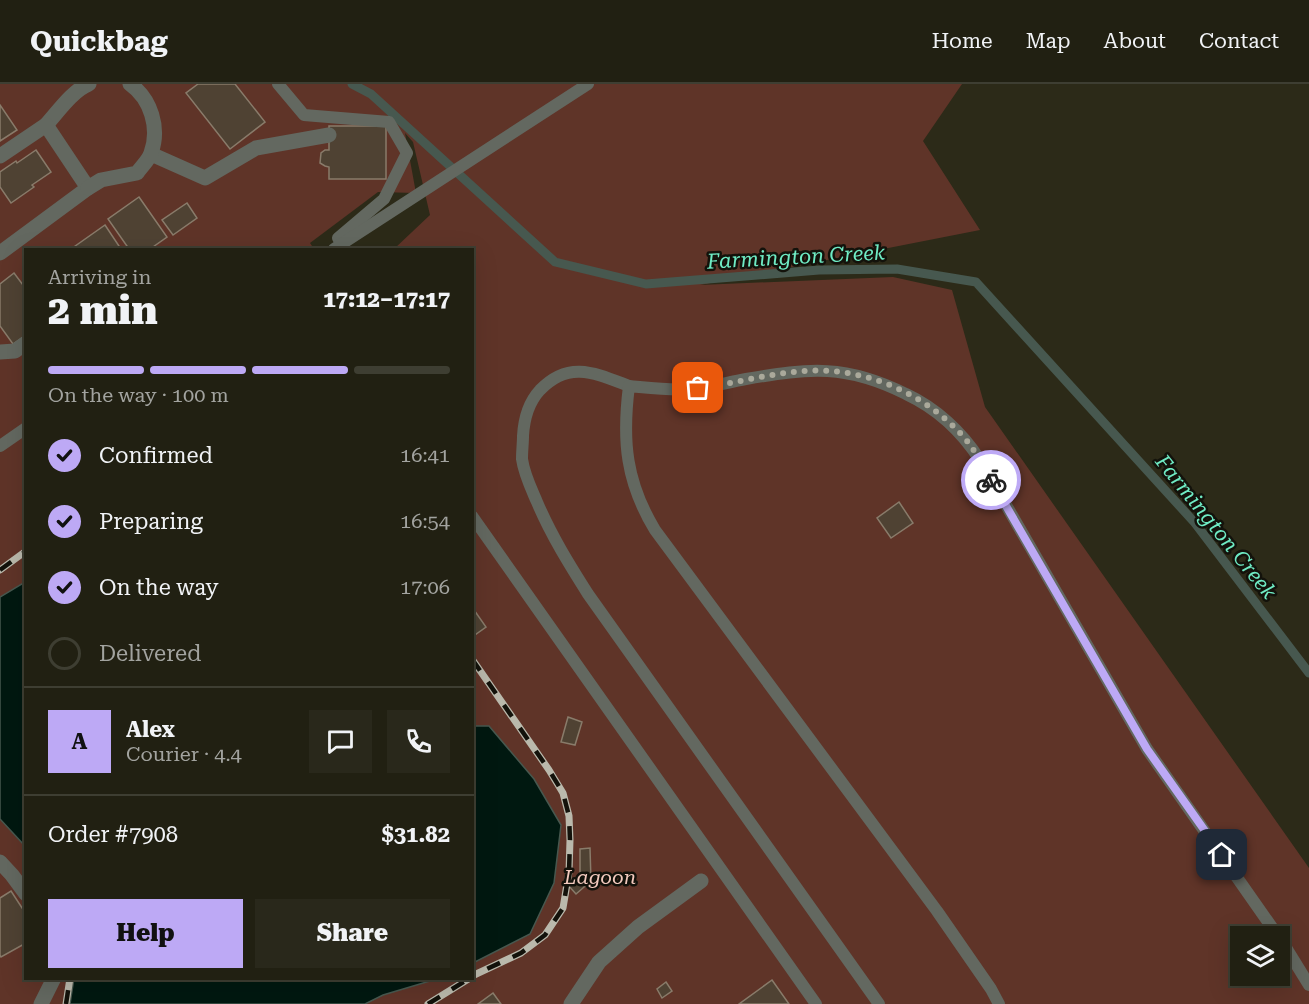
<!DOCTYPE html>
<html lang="en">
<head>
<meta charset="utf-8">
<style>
  :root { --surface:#212012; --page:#29281b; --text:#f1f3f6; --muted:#a2a39f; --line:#3e3e32; --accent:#bda9f5 }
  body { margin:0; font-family:"Roboto Serif",serif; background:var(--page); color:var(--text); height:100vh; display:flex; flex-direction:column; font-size:22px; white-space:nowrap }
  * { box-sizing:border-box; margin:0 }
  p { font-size:20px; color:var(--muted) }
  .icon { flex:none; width:33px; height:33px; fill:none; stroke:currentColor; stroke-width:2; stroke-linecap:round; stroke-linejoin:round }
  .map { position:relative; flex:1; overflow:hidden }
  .side { position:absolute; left:24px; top:164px; width:450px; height:732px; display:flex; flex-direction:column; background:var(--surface); border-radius:0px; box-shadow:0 6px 24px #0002,0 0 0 2px var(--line) }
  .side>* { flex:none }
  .tools { position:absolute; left:1230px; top:842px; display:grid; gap:12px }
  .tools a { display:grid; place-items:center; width:60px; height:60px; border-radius:0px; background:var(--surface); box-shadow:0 6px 24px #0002,0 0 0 2px var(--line); font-size:30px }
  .pin { position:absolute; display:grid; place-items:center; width:51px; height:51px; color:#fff; margin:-26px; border-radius:12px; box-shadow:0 3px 9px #0006 }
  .courier { position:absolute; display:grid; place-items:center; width:60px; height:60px; margin:-30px; border:4px solid #bda9f5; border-radius:50%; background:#fff; color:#222; box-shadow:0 2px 8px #0007 }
  .summary em { font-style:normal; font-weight:800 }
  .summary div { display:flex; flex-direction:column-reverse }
  .summary { display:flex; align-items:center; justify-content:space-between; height:102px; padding:0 24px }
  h1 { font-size:39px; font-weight:800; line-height:45px }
  .bar { display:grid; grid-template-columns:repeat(4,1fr); gap:9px 6px; align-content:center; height:72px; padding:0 24px }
  .bar i { height:8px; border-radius:4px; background:var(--line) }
  .bar .on { background:var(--accent) }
  .bar p { grid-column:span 4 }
  .line { display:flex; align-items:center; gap:15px; padding:0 24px; border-top:2px solid var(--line) }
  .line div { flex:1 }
  .round { display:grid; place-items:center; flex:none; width:63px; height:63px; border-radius:0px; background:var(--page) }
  ol { padding:0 24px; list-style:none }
  li { display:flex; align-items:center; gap:18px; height:66px }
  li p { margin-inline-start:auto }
  li .icon { padding:6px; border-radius:50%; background:var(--accent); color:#111; stroke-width:4 }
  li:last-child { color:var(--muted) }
  li i { width:33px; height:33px; border:3px solid var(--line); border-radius:50% }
  .action { display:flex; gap:12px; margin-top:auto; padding:12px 24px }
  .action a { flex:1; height:69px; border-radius:0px; background:var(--accent); color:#111; font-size:24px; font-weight:800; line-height:69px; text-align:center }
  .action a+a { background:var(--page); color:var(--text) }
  header { display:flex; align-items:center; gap:36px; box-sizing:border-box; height:84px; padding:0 30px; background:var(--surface); border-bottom:2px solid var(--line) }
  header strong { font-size:28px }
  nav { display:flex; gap:33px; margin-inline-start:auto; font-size:21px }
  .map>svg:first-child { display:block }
  .green { fill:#5f3428; fill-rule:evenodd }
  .water { fill:#001810; stroke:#47584f; stroke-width:1.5 }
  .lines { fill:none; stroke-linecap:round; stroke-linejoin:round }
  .stream { stroke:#47584f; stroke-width:9 }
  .building { fill:#4f4233; stroke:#897b6a; stroke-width:1.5 }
  .lane { stroke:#636860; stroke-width:12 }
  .street { stroke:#636860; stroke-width:15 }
  .rail-casing { stroke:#bab9ac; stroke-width:7 }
  .rail { stroke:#13120b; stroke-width:4.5; stroke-dasharray:14; stroke-linecap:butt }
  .done { stroke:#aaa99b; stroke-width:6; stroke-dasharray:0 10.8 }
  .route { stroke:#bda9f5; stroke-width:8 }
  .labels { text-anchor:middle; stroke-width:5; stroke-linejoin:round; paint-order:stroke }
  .park-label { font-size:20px; font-style:italic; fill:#f2c9bd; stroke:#13120b }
  .water-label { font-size:21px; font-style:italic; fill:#6febc4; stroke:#13120b }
</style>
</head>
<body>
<header>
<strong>Quickbag</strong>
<nav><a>Home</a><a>Map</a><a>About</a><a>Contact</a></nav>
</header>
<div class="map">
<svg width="1309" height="920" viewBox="0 0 1309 920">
  <rect width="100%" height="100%" fill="#2c2a18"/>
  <path class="green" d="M0,0H962L923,57L980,146L700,201L893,193L952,206L985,323L1309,784V920H0ZM405,49L413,58L430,131L394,165H472V894H26V165H314L310,159L378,108L416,109ZM1240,852H1280V891H1240Z"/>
  <g class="water">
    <polygon points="25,498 25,762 0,735 0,513"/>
    <polygon points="473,642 489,642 534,695 561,741 554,799 530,850 473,879"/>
    <polygon points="74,894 440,894 383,911 365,920 70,920"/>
  </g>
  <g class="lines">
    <polyline class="stream" points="352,0 371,10 555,178 646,200 819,186 897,185 976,198 1195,439 1309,589"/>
  </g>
  <g class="building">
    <polygon points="198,0 235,0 265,38 230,65 186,9"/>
    <polygon points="0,21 17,46 0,57"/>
    <polygon points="329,42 386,42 386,95 329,95 329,83 325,82 320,79 321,69 325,66 329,66"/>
    <polygon points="36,66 51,88 32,101 34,103 11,119 0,103 0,88 16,77 17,79"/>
    <polygon points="139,113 167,153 150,165 129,165 108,135"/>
    <polygon points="187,119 197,134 173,151 162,136"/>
    <polygon points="105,141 121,165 71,165"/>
    <polygon points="14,189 26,205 26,251 13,260 0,242 0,200"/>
    <polygon points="899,418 913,439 891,454 877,434"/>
    <polygon points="472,523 486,543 472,553"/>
    <polygon points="568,633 582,638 575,661 561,658"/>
    <polygon points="590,764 591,797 576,810 568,801 580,790 580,765"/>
    <polygon points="11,807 26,830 26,859 1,873 0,871 0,814"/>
    <polygon points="772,896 789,920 739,920"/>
    <polygon points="666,898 672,907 662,914 657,905"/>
    <polygon points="493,909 501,920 478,920"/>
  </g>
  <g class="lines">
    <g class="lane">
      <polyline points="278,0 304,31 389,38 407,69 384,115 338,154"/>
      <polyline points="334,165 588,0"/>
      <path d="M629,302C595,289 569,276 540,306C528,319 524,334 523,352C523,359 522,367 522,375C524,390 531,404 537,418C551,451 569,480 588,510L879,920"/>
      <polyline points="0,362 26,344"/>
      <polyline points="472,432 816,920"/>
      <polyline points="1280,854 1309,901"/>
      <path d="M999,920L991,905L937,827L655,446C626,398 622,357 629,302C650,304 671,307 692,305C711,304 728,298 746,295C810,284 846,280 906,310C936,324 962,348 980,376L1147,665L1278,852"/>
    </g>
    <g class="street">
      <path d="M46,41C57,29 73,6 89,0"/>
      <polyline points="151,70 205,94 256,64 329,51"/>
      <polyline points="0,72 46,41 88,104 0,169"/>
      <path d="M88,104L101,96L137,89C141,83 149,76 151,69C160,44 151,15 130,0"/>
      <polyline points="0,268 15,267 26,259"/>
      <polyline points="0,778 12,791 26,810"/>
      <polyline points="41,920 54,894"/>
      <polyline points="571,920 599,878 638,843 701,797"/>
    </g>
    <g class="rail-casing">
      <g id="rail">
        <polyline points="0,486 26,467"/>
        <polyline points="472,575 549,686 563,709 569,732 570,756 569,788 563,824 545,851 521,869 472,892"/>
        <polyline points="66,920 70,894"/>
        <polyline points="428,920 470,894"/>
      </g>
    </g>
    <use href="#rail" class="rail"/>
  </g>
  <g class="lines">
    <path class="done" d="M698,304C734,300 769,289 806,287C863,283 922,308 961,350C974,364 982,380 991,396"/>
    <polyline class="route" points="991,396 1147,665 1222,771"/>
  </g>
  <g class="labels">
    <g class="park-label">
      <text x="600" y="800">Lagoon</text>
    </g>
    <g class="water-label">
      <text transform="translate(796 173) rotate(-3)" y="7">Farmington Creek</text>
      <text transform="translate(1216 443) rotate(51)" y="7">Farmington Creek</text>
    </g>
  </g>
</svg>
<div class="tools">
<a><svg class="icon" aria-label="layers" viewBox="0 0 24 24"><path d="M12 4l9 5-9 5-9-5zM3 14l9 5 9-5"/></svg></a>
</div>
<div class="pin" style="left:698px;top:304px;background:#ea580c"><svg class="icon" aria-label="bag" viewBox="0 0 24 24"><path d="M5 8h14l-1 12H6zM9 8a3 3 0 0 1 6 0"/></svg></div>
<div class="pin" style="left:1222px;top:771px;background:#1f2937"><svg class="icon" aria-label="home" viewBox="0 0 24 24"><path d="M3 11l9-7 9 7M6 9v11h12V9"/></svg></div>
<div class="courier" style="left:991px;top:396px"><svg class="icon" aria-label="bike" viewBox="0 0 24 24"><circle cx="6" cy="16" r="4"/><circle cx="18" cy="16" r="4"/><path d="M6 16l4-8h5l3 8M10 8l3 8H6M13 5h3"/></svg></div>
<section class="side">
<div class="summary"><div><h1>2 min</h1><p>Arriving in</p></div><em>17:12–17:17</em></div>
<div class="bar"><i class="on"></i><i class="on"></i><i class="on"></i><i></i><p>On the way · 100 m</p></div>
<ol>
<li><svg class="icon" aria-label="check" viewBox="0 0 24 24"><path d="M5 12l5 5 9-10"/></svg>Confirmed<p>16:41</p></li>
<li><svg class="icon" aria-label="check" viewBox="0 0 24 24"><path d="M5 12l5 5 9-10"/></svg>Preparing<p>16:54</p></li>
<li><svg class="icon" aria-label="check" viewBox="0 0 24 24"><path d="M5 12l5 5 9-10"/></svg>On the way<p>17:06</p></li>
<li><i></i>Delivered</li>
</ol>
<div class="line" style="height:108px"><b class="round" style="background:var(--accent);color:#111">A</b><div><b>Alex</b><p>Courier · 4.4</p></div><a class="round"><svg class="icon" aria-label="chat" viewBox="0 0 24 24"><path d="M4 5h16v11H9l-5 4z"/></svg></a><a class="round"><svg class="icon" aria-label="phone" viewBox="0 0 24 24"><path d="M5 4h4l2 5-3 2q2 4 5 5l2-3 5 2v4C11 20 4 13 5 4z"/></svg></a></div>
<div class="line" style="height:78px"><div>Order #7908</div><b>$31.82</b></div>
<div class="action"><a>Help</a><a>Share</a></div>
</section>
</div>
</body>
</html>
